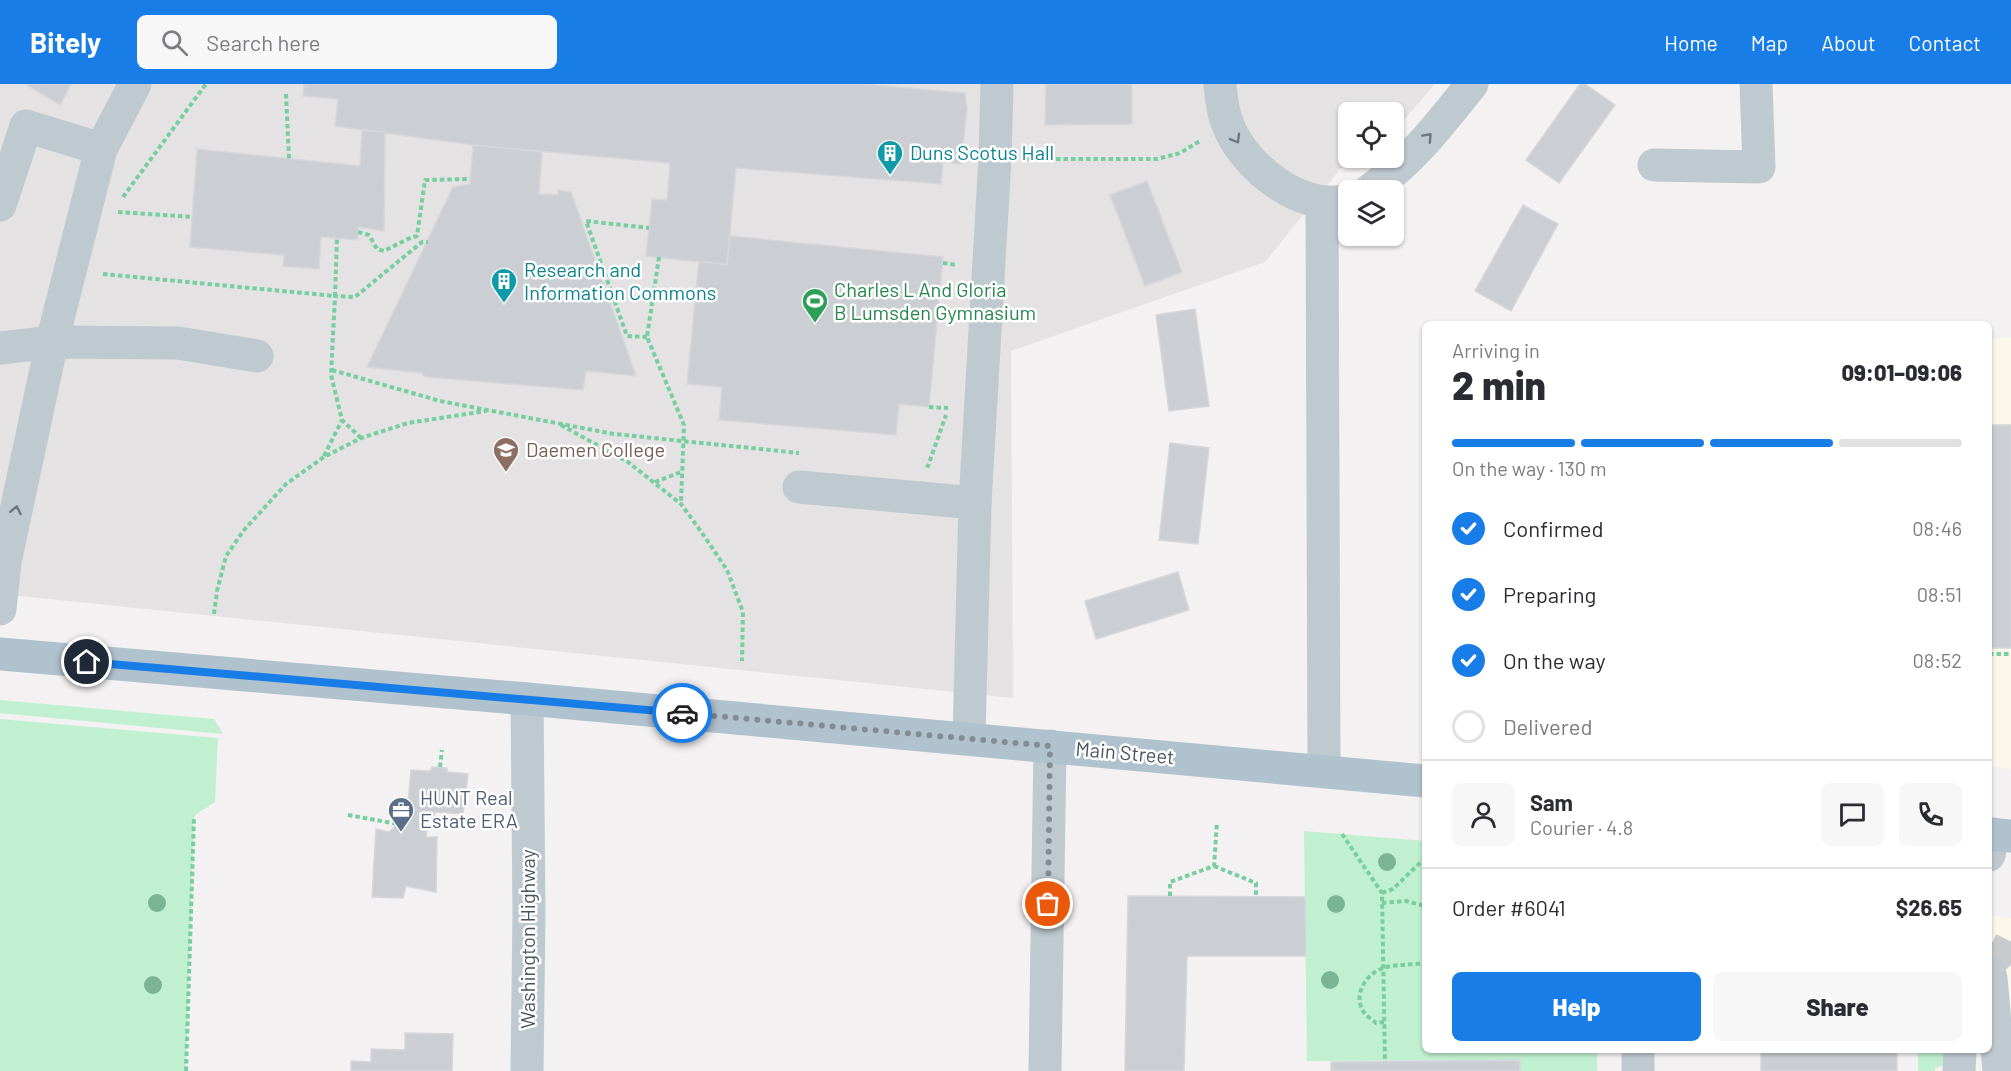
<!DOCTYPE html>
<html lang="en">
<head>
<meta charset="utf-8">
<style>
  :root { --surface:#fff; --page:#f7f7f7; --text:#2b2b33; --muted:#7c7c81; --line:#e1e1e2; --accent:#187de6 }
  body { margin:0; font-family:Barlow,sans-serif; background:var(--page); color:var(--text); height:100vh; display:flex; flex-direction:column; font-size:22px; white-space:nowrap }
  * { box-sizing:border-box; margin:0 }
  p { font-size:20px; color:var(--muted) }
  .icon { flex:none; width:33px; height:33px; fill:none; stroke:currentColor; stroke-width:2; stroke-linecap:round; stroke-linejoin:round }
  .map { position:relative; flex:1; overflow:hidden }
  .sheet { position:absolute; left:1422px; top:237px; width:570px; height:732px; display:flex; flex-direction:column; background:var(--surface); border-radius:9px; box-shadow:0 2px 4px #0004 }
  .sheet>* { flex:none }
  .buttons { position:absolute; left:1338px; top:18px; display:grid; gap:12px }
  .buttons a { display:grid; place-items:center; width:66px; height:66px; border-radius:9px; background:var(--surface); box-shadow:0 2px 4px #0004; font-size:30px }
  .pin { position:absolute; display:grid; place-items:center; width:51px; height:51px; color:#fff; margin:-26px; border:3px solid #fff; border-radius:50%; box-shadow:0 2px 6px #0007 }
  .courier { position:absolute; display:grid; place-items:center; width:60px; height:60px; margin:-30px; border:4px solid #187de6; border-radius:50%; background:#fff; color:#222; box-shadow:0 2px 8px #0007 }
  .head em { font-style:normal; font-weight:800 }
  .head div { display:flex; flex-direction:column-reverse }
  .head { display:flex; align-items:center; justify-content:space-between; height:102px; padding:0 30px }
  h1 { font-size:39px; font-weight:800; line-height:45px }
  .bar { display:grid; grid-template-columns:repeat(4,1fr); gap:9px 6px; align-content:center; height:72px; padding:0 30px }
  .bar i { height:8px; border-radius:4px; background:var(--line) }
  .bar .selected { background:var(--accent) }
  .bar p { grid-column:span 4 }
  .line { display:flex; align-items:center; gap:15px; padding:0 30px; border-top:2px solid var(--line) }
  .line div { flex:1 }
  .round { display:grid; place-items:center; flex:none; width:63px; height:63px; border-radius:9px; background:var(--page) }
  ol { padding:0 30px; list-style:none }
  li { display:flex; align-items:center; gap:18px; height:66px }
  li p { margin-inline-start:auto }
  li .icon { padding:6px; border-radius:50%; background:var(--accent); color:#fff; stroke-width:4 }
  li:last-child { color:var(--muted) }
  li i { width:33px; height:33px; border:3px solid var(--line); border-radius:50% }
  .action { display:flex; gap:12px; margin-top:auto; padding:12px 30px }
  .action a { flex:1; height:69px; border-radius:9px; background:var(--accent); color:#fff; font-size:24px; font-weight:800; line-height:69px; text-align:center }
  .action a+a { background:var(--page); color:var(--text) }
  header { display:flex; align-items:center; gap:36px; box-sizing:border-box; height:84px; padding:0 30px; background:var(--accent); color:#fff }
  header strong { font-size:28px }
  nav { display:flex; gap:33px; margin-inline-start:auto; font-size:21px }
  .search { width:420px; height:54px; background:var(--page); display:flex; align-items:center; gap:15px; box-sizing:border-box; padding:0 21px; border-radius:9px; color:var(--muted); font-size:22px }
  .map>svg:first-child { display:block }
  .commercial { fill:#fcf7eb }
  .education { fill:#e4e2e3 }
  .green { fill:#c0f0d0 }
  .building { fill:#cbced3; stroke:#d5d7dc; stroke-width:1.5 }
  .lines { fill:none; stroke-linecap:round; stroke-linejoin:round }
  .minor-tunnel { stroke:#c8cacc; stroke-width:33; stroke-dasharray:33 16; stroke-linecap:butt }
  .path { stroke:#77cf9f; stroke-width:4; stroke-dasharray:4.5 3; stroke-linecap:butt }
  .minor { stroke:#bec9d0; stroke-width:33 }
  .major { stroke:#b1c2cf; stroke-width:33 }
  .tree { fill:#7ab494 }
  .oneway { stroke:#6b7881 }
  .done { stroke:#848c92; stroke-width:6; stroke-dasharray:0 10.8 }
  .route { stroke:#187de6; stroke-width:8 }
  .labels { text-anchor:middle; stroke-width:5; stroke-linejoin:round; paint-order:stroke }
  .culture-label { font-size:20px; fill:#0d838f; stroke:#fff; text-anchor:start }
  .leisure-label { font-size:20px; fill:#27864d; stroke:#fff; text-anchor:start }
  .education-label { font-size:20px; fill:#785e54; stroke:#fff; text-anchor:start }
  .street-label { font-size:20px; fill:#48555f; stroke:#fff }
  .service-label { font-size:20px; fill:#4e5e75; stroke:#fff; text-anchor:start }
</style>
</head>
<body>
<header>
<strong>Bitely</strong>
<div class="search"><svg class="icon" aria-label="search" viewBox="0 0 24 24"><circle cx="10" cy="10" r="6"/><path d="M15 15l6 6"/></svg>Search here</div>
<nav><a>Home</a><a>Map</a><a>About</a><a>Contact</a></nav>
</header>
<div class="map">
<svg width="2011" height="987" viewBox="0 0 2011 987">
  <rect width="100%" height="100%" fill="#f3f1f1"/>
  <g class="commercial">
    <polygon points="1989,254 2011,254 2011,685 1989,682"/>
    <polygon points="1989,832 2011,834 2011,987 1989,966"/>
  </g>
  <polygon class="education" points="0,0 1435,0 1394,47 1394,28 1348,28 1348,74 1368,74 1341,84 1265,178 1011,267 1013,614 0,510"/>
  <g class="green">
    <polygon points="0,616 214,635 223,650 0,629"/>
    <polygon points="0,635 218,654 215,718 196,730 194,733 186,987 0,987"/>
    <polygon points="1304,747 1425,757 1425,966 1597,966 1597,987 1520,987 1519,976 1307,977"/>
    <polygon points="1918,966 1951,966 1951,978 1935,984 1935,987 1918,987"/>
  </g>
  <g class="building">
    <polygon points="29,0 71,0 60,21 28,2"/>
    <polygon points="304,0 863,0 965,9 967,25 961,80 943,78 941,100 736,84 727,181 646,172 652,115 667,116 670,79 473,61 335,42 338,15 303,12"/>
    <polygon points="1046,0 1132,0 1132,40 1045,41"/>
    <polygon points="1580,0 1585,0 1615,21 1559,99 1526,76"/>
    <polygon points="362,46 385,48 384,147 358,143 358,156 321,153 319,185 283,182 284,171 190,163 197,65 360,82"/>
    <polygon points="473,61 542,68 539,110 558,111 558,106 571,108 636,292 586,287 583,306 426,293 421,289 367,283 453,103 470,100"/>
    <polygon points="1147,97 1182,188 1145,202 1110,111"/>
    <polygon points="1523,121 1558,140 1511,227 1475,207"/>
    <polygon points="730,152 943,173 929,323 899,320 896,351 719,336 722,303 687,300 699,177 727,181"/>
    <polygon points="1195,225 1209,322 1169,327 1156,231"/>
    <rect x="1989" y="341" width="22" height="223"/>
    <polygon points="1170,359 1209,364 1198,460 1159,456"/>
    <polygon points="1178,488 1189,526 1096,555 1085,517"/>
    <polygon points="432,683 447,684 447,688 468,690 463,730 435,728 434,739 428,738 426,753 437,753 436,808 406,802 403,814 372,813 376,745 389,748 407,731 411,686 430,687"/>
    <polygon points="1128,812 1305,813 1306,872 1187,872 1184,987 1125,987"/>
    <polygon points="405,949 453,950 452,987 351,987 351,977 371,978 371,965 405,966"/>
    <rect x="1761" y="966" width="136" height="21"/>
    <polygon points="1520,976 1520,987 1331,987 1331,978"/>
  </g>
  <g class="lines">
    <polyline class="minor-tunnel" points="1989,865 2003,872 2011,881"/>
    <g class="path">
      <polyline points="286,10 289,75"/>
      <polyline points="1026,75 1157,75 1180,69 1200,57"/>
      <polyline points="123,113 206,0"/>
      <polyline points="118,128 192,133"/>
      <path d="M358,148L369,151L377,165L384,167C395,162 405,155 417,152L425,96L470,95"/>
      <polyline points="659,173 647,253 684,341 681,419"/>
      <polyline points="943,179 957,181"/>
      <polyline points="103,190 335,212 337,154"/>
      <polyline points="647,253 627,252 586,137 649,144"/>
      <polyline points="332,286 440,317 614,350 799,369"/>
      <polyline points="929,323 948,324"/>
      <polyline points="561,341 628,378 681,420 700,446 727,486 743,528 742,577"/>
      <polyline points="361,354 342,336 331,291 335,212 355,213 422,158 428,158"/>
      <polyline points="324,372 342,336"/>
      <polyline points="926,381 928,382 946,331"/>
      <polyline points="655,398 681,388"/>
      <polyline points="214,530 217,507 226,472 244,446 286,400 324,373 361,354 408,339 486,327"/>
      <polyline points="1989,570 2011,570"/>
      <polyline points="440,683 442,666"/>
      <polyline points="348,731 398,740"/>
      <polyline points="1342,750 1382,809 1385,978"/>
      <polyline points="1214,782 1256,799 1256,811"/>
      <polyline points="1382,809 1393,805 1425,774"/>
      <polyline points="1170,812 1170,798 1214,782 1217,738"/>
      <polyline points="1382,819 1406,817 1425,822"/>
      <path d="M1384,938L1376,939C1373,936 1368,933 1365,930C1352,913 1364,891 1383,884C1395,880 1412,881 1425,879"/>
      <polyline points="186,987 194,733"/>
    </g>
    <g class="minor">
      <path d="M1220,0C1221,13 1223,29 1228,41C1244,83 1302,129 1348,116"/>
      <polyline points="1654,81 1759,83 1756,0"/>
      <path d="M1370,106C1412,77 1440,40 1472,0"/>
      <polyline points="1322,118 1324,687"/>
      <polyline points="0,121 26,42 101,65"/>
      <polyline points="0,264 52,258 178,259 257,272"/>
      <polyline points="799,403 975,419"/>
      <polyline points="0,525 5,478 52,258 101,65 135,0"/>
      <polyline points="527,615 529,829 527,987"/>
      <polyline points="969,654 975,419 995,74 997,0"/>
      <polyline points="1989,771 1993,750"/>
      <polyline points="1989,888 1991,894 1999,987"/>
      <polyline points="1045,987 1050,662"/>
      <polyline points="1638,987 1638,966"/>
      <polyline points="1959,987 1960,966"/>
    </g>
    <g class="major">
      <polyline points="0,570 527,615 1425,697"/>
      <polyline points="1989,750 2011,752"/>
    </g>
  </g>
  <g class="tree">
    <circle cx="1387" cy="778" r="9"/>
    <circle cx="157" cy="819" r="9"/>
    <circle cx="1336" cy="820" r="9"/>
    <circle cx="1330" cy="896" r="9"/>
    <circle cx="153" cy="901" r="9"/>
  </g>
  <defs><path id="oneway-chevron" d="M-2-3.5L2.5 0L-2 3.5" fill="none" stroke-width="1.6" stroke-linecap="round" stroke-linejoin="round" transform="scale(1.5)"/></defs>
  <g class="oneway">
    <use href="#oneway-chevron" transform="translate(1428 53) rotate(-47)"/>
    <use href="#oneway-chevron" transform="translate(1236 55) rotate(60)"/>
    <use href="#oneway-chevron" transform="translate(16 426) rotate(-78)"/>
  </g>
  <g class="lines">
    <polyline class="done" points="682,629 1050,662 1048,820"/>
    <polyline class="route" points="87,578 682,629"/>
  </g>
  <defs>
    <g id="building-pin" transform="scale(1.35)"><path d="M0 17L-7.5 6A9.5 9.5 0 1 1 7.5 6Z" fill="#0f9aa8" stroke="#fff"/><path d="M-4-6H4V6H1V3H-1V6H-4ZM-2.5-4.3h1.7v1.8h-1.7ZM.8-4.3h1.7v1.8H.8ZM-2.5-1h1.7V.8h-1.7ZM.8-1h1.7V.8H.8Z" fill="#fff"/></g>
    <g id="stadium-pin" transform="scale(1.35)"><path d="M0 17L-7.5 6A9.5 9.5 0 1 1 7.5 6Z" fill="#2e9e5b" stroke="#fff"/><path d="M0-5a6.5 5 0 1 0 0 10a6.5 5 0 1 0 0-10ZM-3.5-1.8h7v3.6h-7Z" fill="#fff"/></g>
    <g id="university-pin" transform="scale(1.35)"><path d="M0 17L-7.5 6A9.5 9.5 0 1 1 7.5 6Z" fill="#8d6e63" stroke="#fff"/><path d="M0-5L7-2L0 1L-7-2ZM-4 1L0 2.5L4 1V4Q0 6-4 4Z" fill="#fff"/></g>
    <g id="office-pin" transform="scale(1.35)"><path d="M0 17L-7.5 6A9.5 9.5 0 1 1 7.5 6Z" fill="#5c6f8a" stroke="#fff"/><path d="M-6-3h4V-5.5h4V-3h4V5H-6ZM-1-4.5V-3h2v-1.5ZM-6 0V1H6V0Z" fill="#fff"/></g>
  </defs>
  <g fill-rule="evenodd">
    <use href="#building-pin" x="890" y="69"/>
    <use href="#building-pin" x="504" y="197"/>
    <use href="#stadium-pin" x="815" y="217"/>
    <use href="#university-pin" x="506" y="366"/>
    <use href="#office-pin" x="401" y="726"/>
  </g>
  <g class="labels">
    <g class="culture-label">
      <text x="910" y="76">Duns Scotus Hall</text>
      <text x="524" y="193">Research and<tspan x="524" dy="23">Information Commons</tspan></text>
    </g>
    <g class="leisure-label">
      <text x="834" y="213">Charles L And Gloria<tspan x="834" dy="23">B Lumsden Gymnasium</tspan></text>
    </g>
    <g class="education-label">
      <text x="526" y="373">Daemen College</text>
    </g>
    <g class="street-label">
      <text transform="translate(1125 669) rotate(5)" y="7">Main Street</text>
      <text transform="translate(528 855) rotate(-90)" y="7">Washington Highway</text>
    </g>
    <g class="service-label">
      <text x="420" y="721">HUNT Real<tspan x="420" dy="23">Estate ERA</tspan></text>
    </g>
  </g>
</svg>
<div class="buttons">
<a><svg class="icon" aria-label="locate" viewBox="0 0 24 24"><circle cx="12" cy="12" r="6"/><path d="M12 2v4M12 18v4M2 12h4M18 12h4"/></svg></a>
<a><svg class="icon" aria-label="layers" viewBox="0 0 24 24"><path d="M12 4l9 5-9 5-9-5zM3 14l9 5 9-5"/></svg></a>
</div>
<div class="pin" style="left:1048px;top:820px;background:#ea580c"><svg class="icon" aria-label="bag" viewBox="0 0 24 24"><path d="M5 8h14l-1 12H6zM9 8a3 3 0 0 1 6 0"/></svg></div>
<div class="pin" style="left:87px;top:578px;background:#1f2937"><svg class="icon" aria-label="home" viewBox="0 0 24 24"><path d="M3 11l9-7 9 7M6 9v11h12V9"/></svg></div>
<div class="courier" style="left:682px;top:629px"><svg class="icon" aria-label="car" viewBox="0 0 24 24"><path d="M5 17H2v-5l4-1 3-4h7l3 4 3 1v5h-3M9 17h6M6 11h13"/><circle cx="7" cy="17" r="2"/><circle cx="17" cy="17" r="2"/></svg></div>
<section class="sheet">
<div class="head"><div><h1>2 min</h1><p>Arriving in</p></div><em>09:01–09:06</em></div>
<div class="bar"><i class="selected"></i><i class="selected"></i><i class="selected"></i><i></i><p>On the way · 130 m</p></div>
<ol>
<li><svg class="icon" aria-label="check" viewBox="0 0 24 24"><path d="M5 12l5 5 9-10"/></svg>Confirmed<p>08:46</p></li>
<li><svg class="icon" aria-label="check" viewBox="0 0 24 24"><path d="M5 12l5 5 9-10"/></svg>Preparing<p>08:51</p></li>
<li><svg class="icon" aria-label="check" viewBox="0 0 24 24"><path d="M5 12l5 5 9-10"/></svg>On the way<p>08:52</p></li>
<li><i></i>Delivered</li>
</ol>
<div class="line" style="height:108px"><a class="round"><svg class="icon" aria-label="person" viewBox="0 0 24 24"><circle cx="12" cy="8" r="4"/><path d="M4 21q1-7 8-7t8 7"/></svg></a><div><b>Sam</b><p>Courier · 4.8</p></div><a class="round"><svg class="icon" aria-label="chat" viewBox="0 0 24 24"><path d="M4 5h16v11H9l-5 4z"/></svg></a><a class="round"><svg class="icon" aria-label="phone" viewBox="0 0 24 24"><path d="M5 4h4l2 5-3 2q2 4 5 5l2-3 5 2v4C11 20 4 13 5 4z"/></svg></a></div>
<div class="line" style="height:78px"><div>Order #6041</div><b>$26.65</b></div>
<div class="action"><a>Help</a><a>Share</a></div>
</section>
</div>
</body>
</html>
